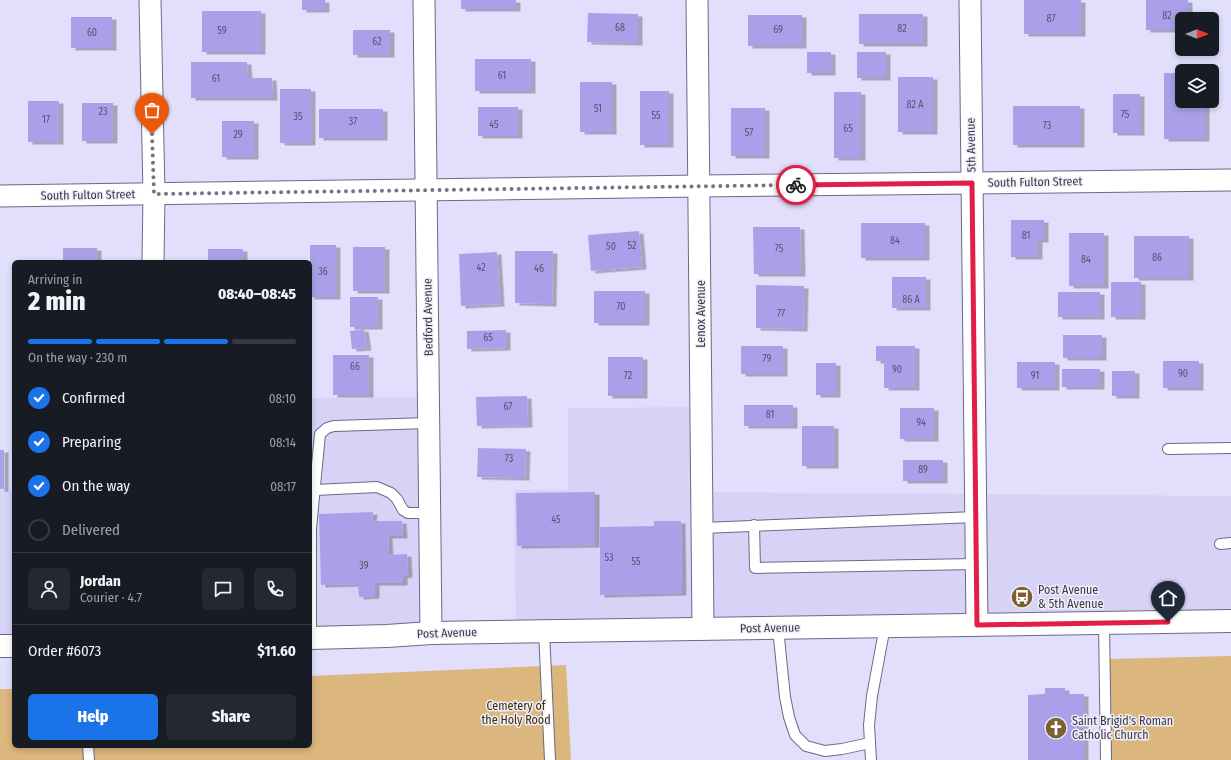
<!DOCTYPE html>
<html lang="en">
<head>
<meta charset="utf-8">
<style>
  :root { --surface:#171b24; --page:#242831; --text:#f1f3f6; --muted:#9ea1a6; --line:#363941; --accent:#1a73e8 }
  body { margin:0; font-family:"Fira Sans Condensed",sans-serif; background:var(--page); color:var(--text); height:100vh; display:flex; flex-direction:column; font-size:15px; white-space:nowrap }
  * { box-sizing:border-box; margin:0 }
  p { font-size:13px; color:var(--muted) }
  .icon { flex:none; width:22px; height:22px; fill:none; stroke:currentColor; stroke-width:2; stroke-linecap:round; stroke-linejoin:round }
  .map { position:relative; flex:1; overflow:hidden }
  .sheet { position:absolute; left:12px; top:260px; width:300px; height:488px; display:flex; flex-direction:column; background:var(--surface); border-radius:6px; box-shadow:0 2px 6px #0003 }
  .sheet>* { flex:none }
  .needle { width:26px; rotate:90deg }
  .fabs { position:absolute; left:1175px; top:12px; display:grid; gap:8px }
  .fabs a { display:grid; place-items:center; width:44px; height:44px; border-radius:6px; background:var(--surface); box-shadow:0 2px 6px #0003; font-size:20px }
  .pin { position:absolute; display:grid; place-items:center; width:34px; height:34px; color:#fff; margin:-41px -17px; border-radius:50% 50% 50% 0; rotate:-45deg; box-shadow:0 0 4px #0007 }
  .pin .icon { rotate:45deg }
  .courier { position:absolute; display:grid; place-items:center; width:40px; height:40px; margin:-20px; border:3px solid #e11d48; border-radius:50%; background:#fff; color:#222; box-shadow:0 1px 5px #0007 }
  .head em { font-style:normal; font-weight:800 }
  .head div { display:flex; flex-direction:column-reverse }
  .head { display:flex; align-items:center; justify-content:space-between; height:68px; padding:0 16px }
  h1 { font-size:26px; font-weight:800; line-height:30px }
  .bar { display:grid; grid-template-columns:repeat(4,1fr); gap:6px 4px; align-content:center; height:48px; padding:0 16px }
  .bar i { height:5px; border-radius:3px; background:var(--line) }
  .bar .current { background:var(--accent) }
  .bar p { grid-column:span 4 }
  .line { display:flex; align-items:center; gap:10px; padding:0 16px; border-top:1px solid var(--line) }
  .line div { flex:1 }
  .round { display:grid; place-items:center; flex:none; width:42px; height:42px; border-radius:6px; background:var(--page) }
  ol { padding:0 16px; list-style:none }
  li { display:flex; align-items:center; gap:12px; height:44px }
  li p { margin-inline-start:auto }
  li .icon { padding:4px; border-radius:50%; background:var(--accent); color:#fff; stroke-width:4 }
  li:last-child { color:var(--muted) }
  li i { width:22px; height:22px; border:2px solid var(--line); border-radius:50% }
  .primary-button { display:flex; gap:8px; margin-top:auto; padding:8px 16px }
  .primary-button a { flex:1; height:46px; border-radius:6px; background:var(--accent); color:#fff; font-size:16px; font-weight:800; line-height:46px; text-align:center }
  .primary-button a+a { background:var(--page); color:var(--text) }
  .map>svg:first-child { display:block }
  .built { fill:#d7d3f7 }
  .green { fill:#dbb67d }
  .building { fill:#aaa0e9; filter:url(#shadow) }
  .lines { fill:none; stroke-linecap:round; stroke-linejoin:round }
  .lane-casing { stroke:#6c6984; stroke-width:12 }
  .street-casing { stroke:#6c6984; stroke-width:23 }
  .secondary-casing { stroke:#6c6984; stroke-width:24 }
  .lane { stroke:#fff; stroke-width:10 }
  .street { stroke:#fff; stroke-width:21 }
  .secondary { stroke:#fff; stroke-width:22 }
  .done { stroke:#757385; stroke-width:4; stroke-dasharray:0 7.2 }
  .route { stroke:#e11d48; stroke-width:5 }
  .labels { text-anchor:middle; stroke-width:3; stroke-linejoin:round; paint-order:stroke }
  .number-label { font-size:10px; fill:#56536e }
  .street-label { font-size:12px; fill:#3a3945; stroke:#f0effb }
  .poi-label { font-size:12px; fill:#3a3945; stroke:#f0effb; text-anchor:start }
  .park-label { font-size:12px; fill:#3f2c0b; stroke:#f0effb }
</style>
</head>
<body>
<div class="map">
<svg width="1231" height="760" viewBox="0 0 1231 760">
  <defs>
    <filter id="shadow"><feDropShadow dx="4.5" dy="2.5" stdDeviation="0" flood-color="#0004"/></filter>
  </defs>
  <rect width="100%" height="100%" fill="#e2dffd"/>
  <g class="built">
    <polygon points="429,397 429,640 310,643 310,398"/>
    <polygon points="707,407 707,492 1231,496 1231,623 516,634 514,490 568,490 568,408"/>
    <polygon points="0,490 14,490 14,652 0,653"/>
  </g>
  <g class="green">
    <polygon points="1231,656 1231,760 1111,760 1109,659"/>
    <polygon points="566,665 571,760 0,760 0,689 14,689 14,746 310,746 310,676"/>
  </g>
  <g class="building">
    <rect x="302" y="0" width="23" height="10"/>
    <rect x="461" y="0" width="55" height="9"/>
    <rect x="1024" y="0" width="57" height="34"/>
    <polygon points="1146,0 1188,0 1188,19 1182,19 1182,30 1146,30"/>
    <rect x="202" y="11" width="59" height="41"/>
    <polygon points="588,13 638,14 638,43 587,42"/>
    <rect x="859" y="14" width="64" height="30"/>
    <rect x="748" y="15" width="54" height="31"/>
    <rect x="71" y="17" width="41" height="31"/>
    <rect x="353" y="30" width="37" height="25"/>
    <rect x="807" y="52" width="24" height="21"/>
    <rect x="857" y="52" width="29" height="26"/>
    <rect x="475" y="59" width="56" height="32"/>
    <polygon points="191,62 247,62 248,78 272,78 273,98 191,98"/>
    <polygon points="1164,73 1182,73 1182,101 1205,101 1205,139 1164,139"/>
    <rect x="898" y="77" width="35" height="55"/>
    <rect x="580" y="82" width="32" height="50"/>
    <rect x="280" y="89" width="31" height="54"/>
    <rect x="640" y="91" width="29" height="54"/>
    <rect x="834" y="92" width="27" height="66"/>
    <rect x="1113" y="94" width="27" height="39"/>
    <rect x="28" y="101" width="31" height="41"/>
    <rect x="82" y="103" width="31" height="38"/>
    <rect x="1013" y="106" width="67" height="39"/>
    <rect x="478" y="107" width="40" height="29"/>
    <rect x="731" y="108" width="34" height="48"/>
    <rect x="319" y="109" width="64" height="29"/>
    <rect x="222" y="121" width="32" height="36"/>
    <polygon points="1011,220 1044,220 1044,240 1038,240 1038,257 1011,257"/>
    <rect x="861" y="223" width="64" height="35"/>
    <polygon points="753,227 800,227 801,274 754,274"/>
    <polygon points="639,231 642,267 591,271 588,235"/>
    <rect x="1069" y="233" width="35" height="53"/>
    <rect x="1134" y="236" width="55" height="42"/>
    <rect x="310" y="245" width="26" height="52"/>
    <rect x="353" y="247" width="32" height="44"/>
    <rect x="63" y="248" width="34" height="14"/>
    <rect x="208" y="249" width="35" height="13"/>
    <polygon points="515,251 553,251 552,304 515,303"/>
    <polygon points="497,252 500,304 461,306 459,254"/>
    <rect x="892" y="277" width="34" height="31"/>
    <rect x="1111" y="282" width="30" height="35"/>
    <polygon points="756,285 804,286 803,329 756,328"/>
    <rect x="594" y="291" width="51" height="32"/>
    <rect x="1058" y="292" width="42" height="25"/>
    <rect x="350" y="297" width="28" height="30"/>
    <polygon points="364,329 367,348 352,349 350,331"/>
    <polygon points="506,330 506,348 467,349 467,331"/>
    <rect x="1063" y="335" width="39" height="23"/>
    <rect x="741" y="346" width="42" height="28"/>
    <polygon points="876,346 915,346 915,388 884,388 884,361 876,361"/>
    <rect x="333" y="355" width="36" height="40"/>
    <rect x="608" y="357" width="35" height="39"/>
    <rect x="1163" y="361" width="36" height="27"/>
    <rect x="1017" y="362" width="38" height="26"/>
    <rect x="816" y="363" width="20" height="32"/>
    <rect x="1062" y="369" width="38" height="18"/>
    <rect x="1112" y="371" width="23" height="25"/>
    <polygon points="527,396 528,425 477,426 476,397"/>
    <rect x="744" y="405" width="49" height="21"/>
    <rect x="900" y="408" width="34" height="31"/>
    <rect x="802" y="426" width="32" height="40"/>
    <polygon points="478,448 526,449 525,478 477,477"/>
    <rect x="0" y="450" width="4" height="39"/>
    <rect x="903" y="460" width="40" height="21"/>
    <polygon points="595,492 595,545 517,546 516,493"/>
    <polygon points="373,512 372,521 402,521 403,536 388,536 389,555 407,554 408,575 403,576 403,583 375,583 375,596 359,597 358,584 321,585 319,514"/>
    <polygon points="654,521 681,521 682,593 600,595 600,527 654,526"/>
    <polygon points="1045,688 1065,688 1065,694 1084,694 1084,760 1028,760 1028,695 1045,694"/>
  </g>
  <g class="lines">
    <g class="lane-casing">
      <g id="lane">
        <polyline points="1168,449 1231,448"/>
        <polyline points="315,490 377,487 391,493 397,499 403,510 408,513 430,513"/>
        <polyline points="754,525 755,568 976,564"/>
        <polyline points="702,528 976,517"/>
        <polyline points="1220,544 1231,543"/>
        <polyline points="1104,623 1106,760"/>
        <polyline points="778,628 785,697 789,717 795,735 806,746 825,751 842,749 870,743"/>
        <polyline points="544,631 550,760"/>
        <polyline points="311,638 311,528 320,434 327,428 334,426 429,423"/>
        <polyline points="88,746 89,760"/>
        <polyline points="871,760 869,725 872,696 885,626"/>
      </g>
    </g>
    <g class="street-casing">
      <g id="street">
        <polyline points="150,0 154,194 153,262"/>
        <polyline points="424,0 431,633"/>
        <polyline points="697,0 703,629"/>
        <polyline points="970,0 977,625"/>
        <polyline points="0,196 700,186 1231,180"/>
      </g>
    </g>
    <g class="secondary-casing">
      <g id="secondary">
        <polyline points="310,638 387,636 431,633 1231,621"/>
        <polyline points="0,646 14,646"/>
      </g>
    </g>
    <use href="#lane" class="lane"/>
    <use href="#street" class="street"/>
    <use href="#secondary" class="secondary"/>
  </g>
  <g class="lines">
    <polyline class="done" points="152,134 154,194 796,185"/>
    <polyline class="route" points="796,185 972,183 977,625 1168,622"/>
  </g>
  <defs>
    <g id="bus-disc" transform="scale(1.15)"><circle r="9.5" fill="#7c6033" stroke="#f0effb"/><path d="M-5-6H5V4H4V6H2V4H-2V6H-4V4H-5ZM-3.5-4V0h7V-4ZM-3.5 1.2v1.5H-2V1.2ZM2 1.2v1.5H3.5V1.2Z" fill="#fff"/></g>
    <g id="church-disc" transform="scale(1.15)"><circle r="9.5" fill="#7c6033" stroke="#f0effb"/><path d="M-1.2-6h2.4v3.5h3.3v2.4h-3.3V6h-2.4V-.1h-3.3v-2.4h3.3Z" fill="#fff"/></g>
  </defs>
  <g fill-rule="evenodd">
    <use href="#bus-disc" x="1022" y="597"/>
    <use href="#church-disc" x="1056" y="728"/>
  </g>
  <g class="labels">
    <g class="number-label">
      <text x="1167" y="19">82</text>
      <text x="1051" y="22">87</text>
      <text x="620" y="31">68</text>
      <text x="902" y="32">82</text>
      <text x="778" y="33">69</text>
      <text x="222" y="34">59</text>
      <text x="92" y="36">60</text>
      <text x="377" y="45">62</text>
      <text x="502" y="79">61</text>
      <text x="216" y="82">61</text>
      <text x="915" y="108">82 A</text>
      <text x="598" y="112">51</text>
      <text x="103" y="115">23</text>
      <text x="1125" y="118">75</text>
      <text x="656" y="119">55</text>
      <text x="298" y="120">35</text>
      <text x="46" y="123">17</text>
      <text x="353" y="125">37</text>
      <text x="494" y="128">45</text>
      <text x="1047" y="129">73</text>
      <text x="848" y="132">65</text>
      <text x="749" y="136">57</text>
      <text x="238" y="138">29</text>
      <text x="1026" y="239">81</text>
      <text x="895" y="244">84</text>
      <text x="632" y="249">52</text>
      <text x="611" y="250">50</text>
      <text x="779" y="252">75</text>
      <text x="1157" y="261">86</text>
      <text x="1086" y="263">84</text>
      <text x="481" y="271">42</text>
      <text x="539" y="272">46</text>
      <text x="323" y="275">36</text>
      <text x="911" y="303">86 A</text>
      <text x="621" y="310">70</text>
      <text x="781" y="317">77</text>
      <text x="488" y="341">65</text>
      <text x="767" y="362">79</text>
      <text x="355" y="370">66</text>
      <text x="897" y="373">90</text>
      <text x="1183" y="377">90</text>
      <text x="628" y="379">72</text>
      <text x="1035" y="379">91</text>
      <text x="508" y="410">67</text>
      <text x="770" y="418">81</text>
      <text x="921" y="426">94</text>
      <text x="509" y="462">73</text>
      <text x="923" y="473">89</text>
      <text x="556" y="523">45</text>
      <text x="609" y="561">53</text>
      <text x="636" y="565">55</text>
      <text x="364" y="569">39</text>
    </g>
    <g class="street-label">
      <text transform="translate(971 145) rotate(-91)" y="4">5th Avenue</text>
      <text transform="translate(1035 182) rotate(-1)" y="4">South Fulton Street</text>
      <text transform="translate(88 195) rotate(-1)" y="4">South Fulton Street</text>
      <text transform="translate(701 314) rotate(-90)" y="4">Lenox Avenue</text>
      <text transform="translate(428 317) rotate(-91)" y="4">Bedford Avenue</text>
      <text transform="translate(770 628) rotate(-1)" y="4">Post Avenue</text>
      <text transform="translate(447 633) rotate(-2)" y="4">Post Avenue</text>
    </g>
    <g class="poi-label">
      <text x="1038" y="594">Post Avenue<tspan x="1038" dy="14">&amp; 5th Avenue</tspan></text>
      <text x="1072" y="725">Saint Brigid's Roman<tspan x="1072" dy="14">Catholic Church</tspan></text>
    </g>
    <g class="park-label">
      <text x="516" y="710">Cemetery of<tspan x="516" dy="14">the Holy Rood</tspan></text>
    </g>
  </g>
</svg>
<div class="fabs">
<a><svg class="needle" viewBox="-14 -14 28 28"><path d="M0-13l5 13h-10z" fill="#e53935"/><path d="M0 13l5-13h-10z" fill="#9ea1a6"/></svg></a>
<a><svg class="icon" aria-label="layers" viewBox="0 0 24 24"><path d="M12 4l9 5-9 5-9-5zM3 14l9 5 9-5"/></svg></a>
</div>
<div class="pin" style="left:152px;top:134px;background:#ea580c"><svg class="icon" aria-label="bag" viewBox="0 0 24 24"><path d="M5 8h14l-1 12H6zM9 8a3 3 0 0 1 6 0"/></svg></div>
<div class="pin" style="left:1168px;top:622px;background:#1f2937"><svg class="icon" aria-label="home" viewBox="0 0 24 24"><path d="M3 11l9-7 9 7M6 9v11h12V9"/></svg></div>
<div class="courier" style="left:796px;top:185px"><svg class="icon" aria-label="bike" viewBox="0 0 24 24"><circle cx="6" cy="16" r="4"/><circle cx="18" cy="16" r="4"/><path d="M6 16l4-8h5l3 8M10 8l3 8H6M13 5h3"/></svg></div>
<section class="sheet">
<div class="head"><div><h1>2 min</h1><p>Arriving in</p></div><em>08:40–08:45</em></div>
<div class="bar"><i class="current"></i><i class="current"></i><i class="current"></i><i></i><p>On the way · 230 m</p></div>
<ol>
<li><svg class="icon" aria-label="check" viewBox="0 0 24 24"><path d="M5 12l5 5 9-10"/></svg>Confirmed<p>08:10</p></li>
<li><svg class="icon" aria-label="check" viewBox="0 0 24 24"><path d="M5 12l5 5 9-10"/></svg>Preparing<p>08:14</p></li>
<li><svg class="icon" aria-label="check" viewBox="0 0 24 24"><path d="M5 12l5 5 9-10"/></svg>On the way<p>08:17</p></li>
<li><i></i>Delivered</li>
</ol>
<div class="line" style="height:72px"><a class="round"><svg class="icon" aria-label="person" viewBox="0 0 24 24"><circle cx="12" cy="8" r="4"/><path d="M4 21q1-7 8-7t8 7"/></svg></a><div><b>Jordan</b><p>Courier · 4.7</p></div><a class="round"><svg class="icon" aria-label="chat" viewBox="0 0 24 24"><path d="M4 5h16v11H9l-5 4z"/></svg></a><a class="round"><svg class="icon" aria-label="phone" viewBox="0 0 24 24"><path d="M5 4h4l2 5-3 2q2 4 5 5l2-3 5 2v4C11 20 4 13 5 4z"/></svg></a></div>
<div class="line" style="height:52px"><div>Order #6073</div><b>$11.60</b></div>
<div class="primary-button"><a>Help</a><a>Share</a></div>
</section>
</div>
</body>
</html>
